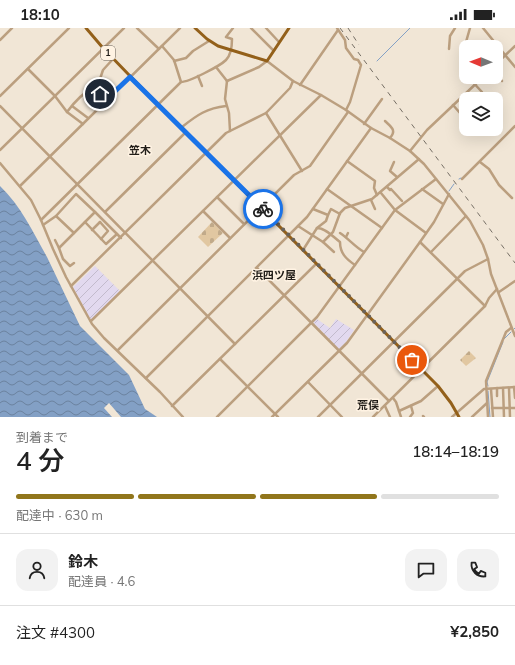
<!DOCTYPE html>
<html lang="ja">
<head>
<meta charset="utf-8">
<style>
  :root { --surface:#fff; --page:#f2f2f2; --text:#222; --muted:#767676; --line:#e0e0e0; --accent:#91761c }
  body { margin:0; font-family:Mulish,"Noto Sans JP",sans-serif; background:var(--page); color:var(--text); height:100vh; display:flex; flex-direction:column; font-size:15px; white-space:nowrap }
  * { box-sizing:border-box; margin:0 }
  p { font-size:13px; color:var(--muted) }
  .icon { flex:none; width:22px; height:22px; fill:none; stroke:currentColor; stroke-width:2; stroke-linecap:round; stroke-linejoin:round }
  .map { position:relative; height:389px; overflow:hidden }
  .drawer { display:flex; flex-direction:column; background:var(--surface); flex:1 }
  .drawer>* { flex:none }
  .needle { width:26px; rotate:271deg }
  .fabs { position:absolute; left:459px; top:12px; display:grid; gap:8px }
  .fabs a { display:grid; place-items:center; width:44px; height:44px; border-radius:8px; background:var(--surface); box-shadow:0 4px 16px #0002; font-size:20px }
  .pin { position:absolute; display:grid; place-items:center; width:34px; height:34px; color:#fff; margin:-17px; border:2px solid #fff; border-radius:50%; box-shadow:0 1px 4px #0007 }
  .courier { position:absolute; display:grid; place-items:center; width:40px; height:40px; margin:-20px; border:3px solid #1a73e8; border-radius:50%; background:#fff; color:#222; box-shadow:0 1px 5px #0007 }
  .overview em { font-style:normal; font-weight:600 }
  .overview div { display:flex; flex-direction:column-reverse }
  .overview { display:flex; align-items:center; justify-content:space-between; height:68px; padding:0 16px }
  h1 { font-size:26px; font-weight:600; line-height:30px }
  .bar { display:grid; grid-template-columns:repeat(4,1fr); gap:6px 4px; align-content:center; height:48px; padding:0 16px }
  .bar i { height:5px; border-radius:3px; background:var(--line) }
  .bar .current { background:var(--accent) }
  .bar p { grid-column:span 4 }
  .line { display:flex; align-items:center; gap:10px; padding:0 16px; border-top:1px solid var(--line) }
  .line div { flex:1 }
  .round { display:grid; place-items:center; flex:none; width:42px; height:42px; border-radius:12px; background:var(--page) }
  .status { display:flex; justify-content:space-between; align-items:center; height:28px; padding:0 20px; background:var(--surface); direction:ltr }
  .status svg { height:11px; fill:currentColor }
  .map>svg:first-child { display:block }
  .industrial { fill:url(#industrial-furrows) }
  .cemetery { fill:url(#cemetery-stones) }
  .water { fill:url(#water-waves) }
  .pier { fill:#f1e6d6 }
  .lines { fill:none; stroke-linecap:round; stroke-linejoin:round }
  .stream { stroke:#83a0c5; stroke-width:1 }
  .minor { stroke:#bb9f7f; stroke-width:2.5 }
  .major { stroke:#93601a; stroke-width:3 }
  .rail { stroke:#766f65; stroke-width:1; stroke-dasharray:5 5; stroke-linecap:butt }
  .done { stroke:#6a635a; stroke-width:4; stroke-dasharray:0 7.2 }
  .route { stroke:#1a73e8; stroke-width:5 }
  .labels { text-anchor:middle; stroke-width:3; stroke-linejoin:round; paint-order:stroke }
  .shield { fill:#fff3e3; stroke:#645d55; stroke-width:1 }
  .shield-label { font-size:9px; font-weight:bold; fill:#211d18 }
  .neighbourhood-label { font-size:11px; font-weight:bold; fill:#211d18; stroke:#fff3e3 }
</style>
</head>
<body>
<div class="status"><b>18:10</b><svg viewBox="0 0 49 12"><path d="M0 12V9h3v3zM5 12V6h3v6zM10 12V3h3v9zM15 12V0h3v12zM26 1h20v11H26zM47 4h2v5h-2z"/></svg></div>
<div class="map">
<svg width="515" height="389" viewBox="0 0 515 389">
  <defs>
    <pattern id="industrial-furrows" width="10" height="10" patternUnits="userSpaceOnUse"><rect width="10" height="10" fill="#e2d9ef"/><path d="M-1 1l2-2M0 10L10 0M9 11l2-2" fill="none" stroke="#c2bacc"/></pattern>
    <pattern id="cemetery-stones" width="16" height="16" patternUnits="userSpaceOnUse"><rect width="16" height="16" fill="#e1c7a1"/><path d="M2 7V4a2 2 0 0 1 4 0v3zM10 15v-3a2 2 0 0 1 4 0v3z" fill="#c1aa8a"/></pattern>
    <pattern id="water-waves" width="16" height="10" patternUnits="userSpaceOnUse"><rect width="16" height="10" fill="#83a0c5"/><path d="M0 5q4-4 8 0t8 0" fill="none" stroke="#6b829f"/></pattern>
  </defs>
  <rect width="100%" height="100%" fill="#f1e6d6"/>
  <g class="industrial">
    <polygon points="95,238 120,263 91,292 73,259"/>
    <polygon points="317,291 330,300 336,291 354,302 346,314 339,321 313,294"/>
  </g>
  <g class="cemetery">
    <polygon points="212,194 223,205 208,219 198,209"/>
    <polygon points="469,323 476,330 466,338 460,332"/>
  </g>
  <path class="water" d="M0,158C21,178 33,204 47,229L80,298L129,347L145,381L157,389H0Z"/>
  <polygon class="pier" points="109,375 121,389 112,389 104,380"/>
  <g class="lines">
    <g class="stream">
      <polyline points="377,33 410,0"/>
      <polyline points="459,151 461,150"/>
      <polyline points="449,163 454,156"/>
      <polyline points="514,301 515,300"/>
      <polyline points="504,311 511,304"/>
      <polyline points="488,358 487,354 503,314"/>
      <polyline points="488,363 490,389"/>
    </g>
    <g class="minor">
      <polyline points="137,0 159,21"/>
      <polyline points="251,0 273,22"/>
      <polyline points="266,0 279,14"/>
      <polyline points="337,0 345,12 346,20 354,31 358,32 361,37 350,74 346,82"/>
      <polyline points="483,0 515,39"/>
      <polyline points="0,12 12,0"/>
      <polyline points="162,18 174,32 181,54"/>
      <polyline points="449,21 450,8 455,0"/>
      <polyline points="466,32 462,28 470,0"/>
      <polyline points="174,33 186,30 193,23 209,13"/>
      <polyline points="496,36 515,18"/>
      <polyline points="216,39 227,53"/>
      <polyline points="28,41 55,68 67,84"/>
      <polyline points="496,47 502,53"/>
      <polyline points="198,48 202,58"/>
      <polyline points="468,49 482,64 475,71"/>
      <polyline points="227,53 259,39 267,33 293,53 321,67 346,82 371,100 390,110 410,123 424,136 470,193 483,217 488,231 491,246 515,308"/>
      <polyline points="227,53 225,71 229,85 230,103"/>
      <polyline points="300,57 338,2"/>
      <polyline points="96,63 103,42 113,31"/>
      <polyline points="0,68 69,0"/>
      <polyline points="453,77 460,85 466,80"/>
      <polyline points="0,78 235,316"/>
      <polyline points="72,78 88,90"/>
      <polyline points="266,85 302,143"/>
      <path d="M385,93C391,99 397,102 390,110"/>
      <path d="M83,96L67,84C73,76 82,65 92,61L100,66L110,68"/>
      <polyline points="364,96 382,71"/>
      <path d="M182,99C197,87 207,80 226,78"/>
      <polyline points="0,122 124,0"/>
      <polyline points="410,123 427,102 483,49"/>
      <polyline points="347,133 375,153 374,160 377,167"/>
      <polyline points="394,134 390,143 397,149"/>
      <polyline points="480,134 489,141 499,157 512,170"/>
      <polyline points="0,135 31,172 41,192 53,221 66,249 92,296 104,310 160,364 183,389"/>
      <polyline points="462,151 515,98"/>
      <polyline points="20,158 180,0"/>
      <polyline points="387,159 390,162 391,161 402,173"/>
      <polyline points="327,161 382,200"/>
      <polyline points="422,161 443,176"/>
      <polyline points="381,165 395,182 426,205"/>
      <polyline points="217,169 244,196"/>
      <polyline points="371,172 375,181"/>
      <polyline points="313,181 328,187 326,193 317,200"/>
      <polyline points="203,183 230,210"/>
      <polyline points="95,184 117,206"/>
      <polyline points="105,184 186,104"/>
      <polyline points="328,187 331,181 340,186"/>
      <polyline points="56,188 76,166 95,184 74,205"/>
      <path d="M41,192L181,54C189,54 220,38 226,32C231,27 232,18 232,11L226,9L233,0"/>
      <polyline points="85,194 106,216 117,206 121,210"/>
      <polyline points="100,194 108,203 101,211"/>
      <polyline points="43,197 56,188 74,205 59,220 55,212"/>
      <polyline points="298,198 323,214 333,204 340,185 345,180 372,171 419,131"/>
      <polyline points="92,202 100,194"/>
      <path d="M340,205C349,211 355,219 364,224"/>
      <polyline points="346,209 348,205"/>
      <polyline points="323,214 334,224"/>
      <polyline points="420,214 485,278"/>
      <polyline points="59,220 63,231 70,238 74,235"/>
      <path d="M303,222L317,200C326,200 333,209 340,214C340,225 346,231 355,237"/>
      <polyline points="431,224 466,188"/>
      <polyline points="257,240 389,373"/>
      <polyline points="71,258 226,105 266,85 290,60 293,53"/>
      <polyline points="499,264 515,253"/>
      <polyline points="91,293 321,67"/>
      <polyline points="118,322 294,147 310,138 348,84"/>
      <polyline points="220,331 278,389"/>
      <polyline points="146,350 307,189 371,100"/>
      <polyline points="308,354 342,389"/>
      <polyline points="514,359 515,370"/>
      <polyline points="497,360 497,368"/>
      <polyline points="503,360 504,389"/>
      <polyline points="509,360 510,389"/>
      <polyline points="491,361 493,389"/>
      <polyline points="393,370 396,374 401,389"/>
      <polyline points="172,378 316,236"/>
      <polyline points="385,378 390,389"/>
      <polyline points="492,380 515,380"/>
      <polyline points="399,383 421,373 438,358"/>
      <polyline points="423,388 424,389"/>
      <polyline points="217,389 317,289 395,182 436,151"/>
      <polyline points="272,389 347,315 420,214 434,194 449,166"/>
      <polyline points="318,389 465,243 488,231"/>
      <polyline points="373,389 485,278 489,270 497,261"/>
      <polyline points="410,389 413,385 411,378"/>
      <polyline points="452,389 484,361 515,359"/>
      <polyline points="472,389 487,375"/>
      <polyline points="488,389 486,353 506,304 511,300"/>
    </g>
    <g class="major">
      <polyline points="86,0 103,20 131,49 438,358 451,375 459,389"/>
      <polyline points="195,0 207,11 218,18 267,33 289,0"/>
    </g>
    <g class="rail">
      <polyline points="340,0 515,235"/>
      <polyline points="348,0 359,17"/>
    </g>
  </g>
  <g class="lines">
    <polyline class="done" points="263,181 412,332"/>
    <polyline class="route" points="100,66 110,68 130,49 263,181"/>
  </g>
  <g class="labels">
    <rect class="shield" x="101" y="18" width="14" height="14" rx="3"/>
    <g class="shield-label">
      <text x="108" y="28">1</text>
    </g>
    <g class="neighbourhood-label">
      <text x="140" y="126">笠木</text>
      <text x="274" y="251">浜四ツ屋</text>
      <text x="368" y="381">荒俣</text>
    </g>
  </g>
</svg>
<div class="fabs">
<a><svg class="needle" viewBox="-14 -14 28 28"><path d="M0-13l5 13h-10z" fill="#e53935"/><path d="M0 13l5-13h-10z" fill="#767676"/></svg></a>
<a><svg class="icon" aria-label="layers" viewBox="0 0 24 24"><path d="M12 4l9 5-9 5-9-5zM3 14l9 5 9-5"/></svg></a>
</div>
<div class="pin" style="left:412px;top:332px;background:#ea580c"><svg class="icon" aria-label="bag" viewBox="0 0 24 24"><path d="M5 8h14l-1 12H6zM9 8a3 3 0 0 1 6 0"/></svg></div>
<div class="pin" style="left:100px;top:66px;background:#1f2937"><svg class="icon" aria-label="home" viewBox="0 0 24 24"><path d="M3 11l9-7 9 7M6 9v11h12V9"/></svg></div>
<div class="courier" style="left:263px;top:181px"><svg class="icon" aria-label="bike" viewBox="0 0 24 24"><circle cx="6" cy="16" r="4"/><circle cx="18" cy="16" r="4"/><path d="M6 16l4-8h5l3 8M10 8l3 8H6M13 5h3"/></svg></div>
</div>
<section class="drawer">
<div class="overview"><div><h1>4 分</h1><p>到着まで</p></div><em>18:14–18:19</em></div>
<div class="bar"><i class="current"></i><i class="current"></i><i class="current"></i><i></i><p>配達中 · 630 m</p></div>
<div class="line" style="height:72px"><a class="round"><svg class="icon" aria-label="person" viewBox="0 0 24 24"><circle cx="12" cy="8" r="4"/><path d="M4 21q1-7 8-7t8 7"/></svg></a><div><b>鈴木</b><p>配達員 · 4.6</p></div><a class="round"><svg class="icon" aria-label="chat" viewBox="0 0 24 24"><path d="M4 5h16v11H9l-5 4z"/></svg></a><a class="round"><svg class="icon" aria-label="phone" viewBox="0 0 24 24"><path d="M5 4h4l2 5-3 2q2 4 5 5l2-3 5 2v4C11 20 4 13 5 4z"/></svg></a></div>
<div class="line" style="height:52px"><div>注文 #4300</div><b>¥2,850</b></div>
</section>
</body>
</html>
